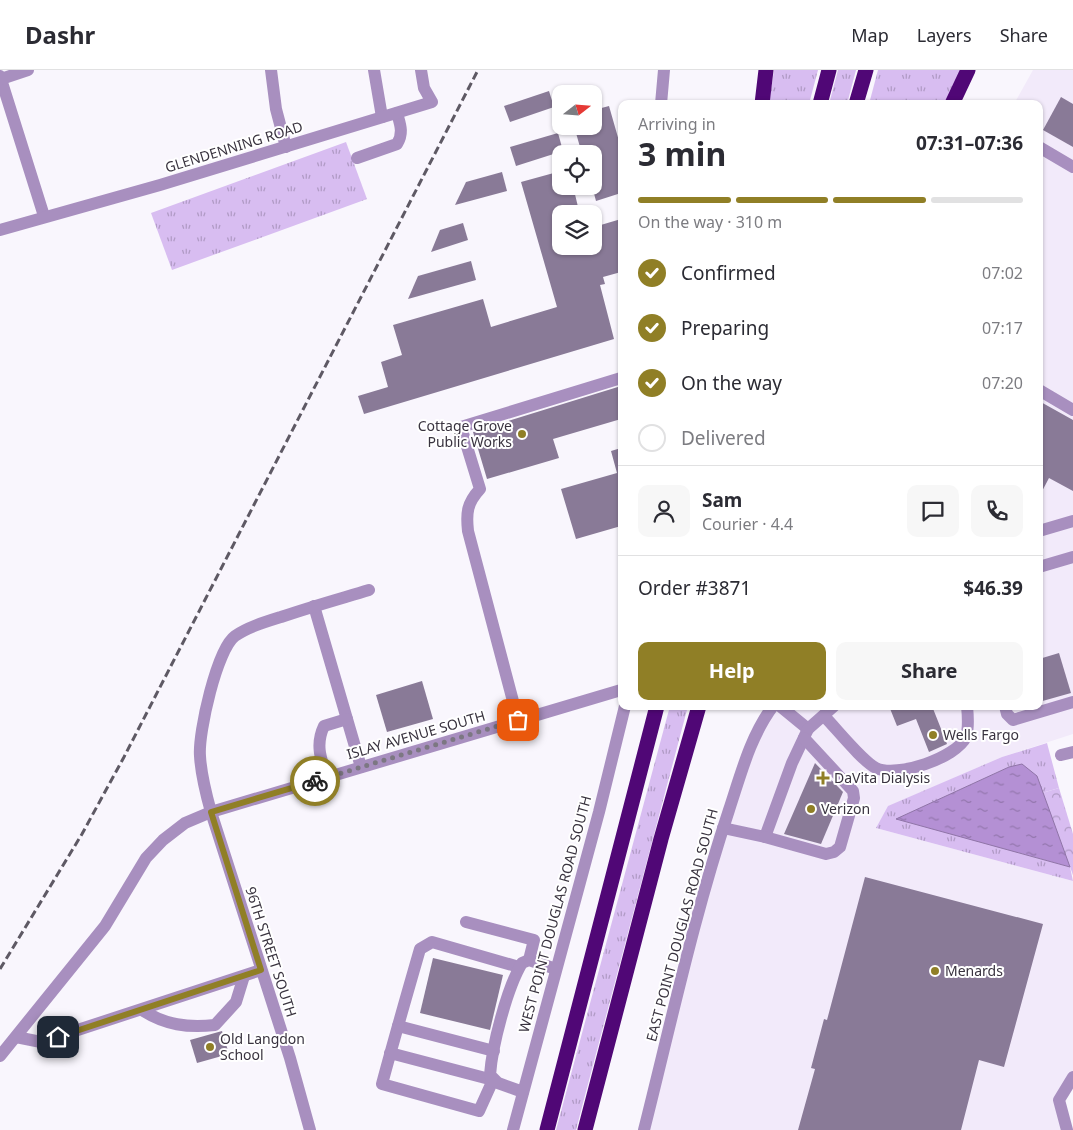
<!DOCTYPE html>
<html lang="en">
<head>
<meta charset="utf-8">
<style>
  :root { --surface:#fff; --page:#f7f7f7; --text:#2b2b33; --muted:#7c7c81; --line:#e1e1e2; --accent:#907f26 }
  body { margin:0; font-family:"Noto Sans",sans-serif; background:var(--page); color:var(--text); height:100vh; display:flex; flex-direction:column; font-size:19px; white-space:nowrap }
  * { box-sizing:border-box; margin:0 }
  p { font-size:16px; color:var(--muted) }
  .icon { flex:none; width:28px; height:28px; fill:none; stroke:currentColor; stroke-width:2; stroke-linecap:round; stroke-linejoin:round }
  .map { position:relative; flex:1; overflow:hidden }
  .side { position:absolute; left:618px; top:30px; width:425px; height:610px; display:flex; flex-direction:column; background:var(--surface); border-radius:10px; box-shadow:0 1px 4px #0004 }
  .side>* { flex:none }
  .needle { width:32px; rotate:73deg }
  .buttons { position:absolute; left:552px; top:15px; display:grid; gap:10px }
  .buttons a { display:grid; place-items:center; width:50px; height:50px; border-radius:10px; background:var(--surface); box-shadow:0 1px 4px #0004; font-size:25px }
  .pin { position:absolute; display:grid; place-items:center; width:42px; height:42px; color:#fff; margin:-21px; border-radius:10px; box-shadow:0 2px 8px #0006 }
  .courier { position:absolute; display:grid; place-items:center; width:50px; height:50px; margin:-25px; border:4px solid #907f26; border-radius:50%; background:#fff; color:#222; box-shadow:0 1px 6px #0007 }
  .headline em { font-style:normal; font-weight:700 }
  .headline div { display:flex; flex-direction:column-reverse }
  .headline { display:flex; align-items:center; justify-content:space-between; height:85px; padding:0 20px }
  h1 { font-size:32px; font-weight:700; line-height:38px }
  .bar { display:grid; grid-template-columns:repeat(4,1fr); gap:8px 5px; align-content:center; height:60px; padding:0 20px }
  .bar i { height:6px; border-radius:4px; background:var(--line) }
  .bar .selected { background:var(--accent) }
  .bar p { grid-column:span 4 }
  .line { display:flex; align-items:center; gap:12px; padding:0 20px; border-top:1px solid var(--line) }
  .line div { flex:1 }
  .round { display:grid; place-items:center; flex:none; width:52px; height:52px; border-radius:10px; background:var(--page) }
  ol { padding:0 20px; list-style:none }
  li { display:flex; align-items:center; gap:15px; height:55px }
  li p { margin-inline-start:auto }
  li .icon { padding:5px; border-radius:50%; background:var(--accent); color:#fff; stroke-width:4 }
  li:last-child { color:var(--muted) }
  li i { width:28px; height:28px; border:2px solid var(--line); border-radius:50% }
  .primary-button { display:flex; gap:10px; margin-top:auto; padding:10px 20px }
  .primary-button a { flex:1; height:58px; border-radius:10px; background:var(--accent); color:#fff; font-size:20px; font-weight:700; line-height:58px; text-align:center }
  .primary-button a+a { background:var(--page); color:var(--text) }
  header { display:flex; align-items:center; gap:30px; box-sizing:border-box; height:70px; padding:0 25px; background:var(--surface); border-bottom:1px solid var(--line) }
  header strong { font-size:24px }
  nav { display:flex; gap:28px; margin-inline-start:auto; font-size:18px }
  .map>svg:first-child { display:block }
  .built { fill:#f2eafa }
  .grass { fill:url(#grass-tufts) }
  .forest { fill:url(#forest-crowns) }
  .water { fill:url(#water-ripples); stroke:#8f74a7 }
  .building { fill:#897a97 }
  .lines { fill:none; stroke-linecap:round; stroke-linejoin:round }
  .minor { stroke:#a88fbf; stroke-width:12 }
  .highway { stroke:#500776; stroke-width:15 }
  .rail { stroke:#5e5964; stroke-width:3; stroke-dasharray:8 4; stroke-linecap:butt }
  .done { stroke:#7c7782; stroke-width:5; stroke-dasharray:0 9 }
  .route { stroke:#907f26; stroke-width:6 }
  .poi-dot { fill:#907f26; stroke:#fff; stroke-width:2 }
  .labels { text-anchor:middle; stroke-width:4; stroke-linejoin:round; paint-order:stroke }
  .street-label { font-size:14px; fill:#39333f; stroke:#fff }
  .poi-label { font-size:14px; fill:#39333f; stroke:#fff; text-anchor:start }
</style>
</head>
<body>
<header>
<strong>Dashr</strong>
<nav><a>Map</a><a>Layers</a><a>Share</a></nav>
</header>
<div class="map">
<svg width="1073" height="1060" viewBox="0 0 1073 1060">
  <defs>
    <pattern id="grass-tufts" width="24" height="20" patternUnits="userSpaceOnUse" patternTransform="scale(1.25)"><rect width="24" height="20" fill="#d8bdf1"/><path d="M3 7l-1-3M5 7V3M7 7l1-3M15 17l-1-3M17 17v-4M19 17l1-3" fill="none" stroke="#b09ac5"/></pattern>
    <pattern id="forest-crowns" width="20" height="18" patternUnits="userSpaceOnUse" patternTransform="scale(1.25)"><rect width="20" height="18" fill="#d8bdf1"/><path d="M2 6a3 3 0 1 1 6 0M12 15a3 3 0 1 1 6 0" fill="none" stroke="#b09ac5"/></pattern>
    <pattern id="water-ripples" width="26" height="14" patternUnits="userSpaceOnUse" patternTransform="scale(1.25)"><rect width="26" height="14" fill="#b490d4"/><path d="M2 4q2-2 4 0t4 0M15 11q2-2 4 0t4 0" fill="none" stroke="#9376ad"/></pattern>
  </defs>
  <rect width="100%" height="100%" fill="#f9f6fd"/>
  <polygon class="built" points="1033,0 1073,0 1073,664 1002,687 889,736 876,758 1073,811 1073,1005 1059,1023 1068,1060 644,1060 715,782 773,636 1039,636 1039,34 1014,34"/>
  <g class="grass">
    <polygon points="774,0 818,0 809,34 769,34"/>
    <polygon points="838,0 856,0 847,34 829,34"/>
    <polygon points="878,0 961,0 945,34 869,34"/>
    <polygon points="346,72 367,129 172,200 151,143"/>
    <polygon points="670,636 688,636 583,1033 576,1060 556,1060"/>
    <polygon points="1047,673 1059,718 1042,723 1037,706 1009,697 897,749 1070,797 1073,811 876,758 888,736 1002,687"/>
  </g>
  <polygon class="forest" points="1059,718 1073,764 1073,805 1042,723"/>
  <polygon class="water" points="1022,694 1037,706 1070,797 896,749 1009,697"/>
  <g class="building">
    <polygon points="549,21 554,37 510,52 504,36"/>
    <polygon points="1061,27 1073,34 1073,77 1043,60"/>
    <polygon points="609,36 621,78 621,123 596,131 592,116 594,116 594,84 582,84 574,56 594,56 594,40"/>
    <polygon points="558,63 563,81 516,96 510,77"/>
    <polygon points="561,101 561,116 573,116 579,141 561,144 561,176 594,176 594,157 621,149 621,202 603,207 605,214 600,215 614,269 364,344 358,326 388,317 381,292 402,285 393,255 483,229 491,257 557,237 521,112"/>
    <polygon points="502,102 507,121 455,135 466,112"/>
    <polygon points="463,153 468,170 431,182 440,160"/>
    <polygon points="471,191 476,210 408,229 418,206"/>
    <polygon points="621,316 621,349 553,369 559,388 487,409 473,362"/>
    <polygon points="1039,331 1073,350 1073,421 1049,408 1039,427"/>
    <polygon points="621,378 621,456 576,469 561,419 617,403 611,381"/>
    <polygon points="1059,583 1071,623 1039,632 1039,589"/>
    <polygon points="422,611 433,649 387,662 376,625"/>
    <polygon points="889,636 932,636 947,674 929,682 916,649 897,656"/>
    <polygon points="815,693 843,722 821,774 784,764"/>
    <polygon points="865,807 1043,854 1004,997 979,990 961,1060 798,1060 815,999 811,998 824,949 827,950"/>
    <polygon points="433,888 503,905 490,960 420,943"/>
    <polygon points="222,961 229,984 197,993 190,970"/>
  </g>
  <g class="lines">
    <g class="minor">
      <polyline points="271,0 276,39 286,77"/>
      <polyline points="374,0 382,47"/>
      <polyline points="0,6 44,146"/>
      <polyline points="1,9 28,0"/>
      <polyline points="661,34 664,0"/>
      <polyline points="1039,77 1073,97"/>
      <path d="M357,88L397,74C404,63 400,54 397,43"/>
      <polyline points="0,160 160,115 432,32 424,18 421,0"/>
      <polyline points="1039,320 1073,340"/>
      <polyline points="1039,461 1073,451"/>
      <polyline points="1039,497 1073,487"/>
      <polyline points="314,536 361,697"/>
      <polyline points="780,636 808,659 834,636"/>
      <polyline points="1005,636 1007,644 1013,650 1073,632"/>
      <path d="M824,646C836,658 862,691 876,698C897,708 956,688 966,667C969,658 968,646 967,636"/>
      <path d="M518,650L468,461C466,443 467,433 480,419L461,357L621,308"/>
      <polyline points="1061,685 1073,682"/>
      <path d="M327,707C321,689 315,675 324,656L347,649"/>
      <polyline points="723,758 765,767 792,693 808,659"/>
      <polyline points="765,767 826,784 834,782 840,777 854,728 853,721 804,668"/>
      <polyline points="466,852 534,870 529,890"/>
      <path d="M142,940C165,955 188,958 215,955L236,932L244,906"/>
      <polyline points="398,956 494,981"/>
      <polyline points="16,967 41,972 261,900"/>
      <path d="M390,983L493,1010L479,1041L382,1014C394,969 407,924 420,879L432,872L519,897"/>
      <polyline points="0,986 105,856 146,788 163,770 185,753 211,742 621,620"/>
      <path d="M523,1022L498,1013L490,1005C492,976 507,918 522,893L529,890L556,899"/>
      <path d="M310,1060L290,988L211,742C206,724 201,705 200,686C198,663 217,579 235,566C248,557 265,552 281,547C310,537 339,529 369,520"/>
      <polyline points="513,1060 599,742 625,636"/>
      <path d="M644,1060C671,953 694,845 729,740C741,704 750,667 773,636"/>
      <polyline points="1067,1060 1059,1030 1073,1007"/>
    </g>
    <g class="highway">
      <polyline points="762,34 766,0"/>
      <polyline points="820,34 829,0"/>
      <polyline points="856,34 866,0"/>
      <polyline points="952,34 968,0"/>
      <polyline points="547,1060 657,636"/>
      <polyline points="585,1060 661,769 699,636"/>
    </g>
    <polyline class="rail" points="0,899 82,764 124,687 478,0"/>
  </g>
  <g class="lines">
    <polyline class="done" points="315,711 518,650"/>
    <polyline class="route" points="58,967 261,900 211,742 315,711"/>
  </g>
  <g class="poi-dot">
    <circle cx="522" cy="364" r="5"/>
    <circle cx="933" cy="665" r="5"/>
    <path d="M820.5 700.5h5v5h5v5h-5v5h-5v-5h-5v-5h5z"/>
    <circle cx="811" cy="739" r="5"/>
    <circle cx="935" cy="901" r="5"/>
    <circle cx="210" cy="977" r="5"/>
  </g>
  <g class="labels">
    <g class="street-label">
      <text transform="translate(234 77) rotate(-17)" y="5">GLENDENNING ROAD</text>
      <text transform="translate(416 665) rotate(-16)" y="5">ISLAY AVENUE SOUTH</text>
      <text transform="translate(555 844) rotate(-75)" y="5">WEST POINT DOUGLAS ROAD SOUTH</text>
      <text transform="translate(682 855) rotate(-75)" y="5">EAST POINT DOUGLAS ROAD SOUTH</text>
      <text transform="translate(271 882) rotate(72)" y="5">96TH STREET SOUTH</text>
    </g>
    <g class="poi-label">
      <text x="512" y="361" text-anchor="end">Cottage Grove<tspan x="512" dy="16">Public Works</tspan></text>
      <text x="943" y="670">Wells Fargo</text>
      <text x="834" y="713">DaVita Dialysis</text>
      <text x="821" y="744">Verizon</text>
      <text x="945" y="906">Menards</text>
      <text x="220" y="974">Old Langdon<tspan x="220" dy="16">School</tspan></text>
    </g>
  </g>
</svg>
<div class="buttons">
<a><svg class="needle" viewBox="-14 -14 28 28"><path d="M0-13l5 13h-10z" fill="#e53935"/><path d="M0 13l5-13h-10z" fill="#7c7c81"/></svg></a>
<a><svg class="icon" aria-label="locate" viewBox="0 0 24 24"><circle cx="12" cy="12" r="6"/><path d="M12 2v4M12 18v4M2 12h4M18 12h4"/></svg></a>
<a><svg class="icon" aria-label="layers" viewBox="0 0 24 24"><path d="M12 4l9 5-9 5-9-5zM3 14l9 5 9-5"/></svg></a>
</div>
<div class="pin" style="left:518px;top:650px;background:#ea580c"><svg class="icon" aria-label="bag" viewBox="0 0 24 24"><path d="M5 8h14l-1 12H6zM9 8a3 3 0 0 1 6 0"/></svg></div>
<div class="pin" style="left:58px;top:967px;background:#1f2937"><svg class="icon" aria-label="home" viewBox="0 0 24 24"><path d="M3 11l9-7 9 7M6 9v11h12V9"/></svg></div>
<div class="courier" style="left:315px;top:711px"><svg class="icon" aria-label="bike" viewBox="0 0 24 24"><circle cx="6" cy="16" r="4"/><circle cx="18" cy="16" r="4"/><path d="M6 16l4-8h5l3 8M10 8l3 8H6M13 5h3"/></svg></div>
<section class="side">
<div class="headline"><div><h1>3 min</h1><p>Arriving in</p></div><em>07:31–07:36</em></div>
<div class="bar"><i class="selected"></i><i class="selected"></i><i class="selected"></i><i></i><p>On the way · 310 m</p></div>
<ol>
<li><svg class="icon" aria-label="check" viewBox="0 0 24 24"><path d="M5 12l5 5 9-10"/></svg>Confirmed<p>07:02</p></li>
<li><svg class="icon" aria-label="check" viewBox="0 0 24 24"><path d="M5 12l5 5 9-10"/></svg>Preparing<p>07:17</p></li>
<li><svg class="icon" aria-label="check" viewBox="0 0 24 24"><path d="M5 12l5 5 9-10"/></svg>On the way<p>07:20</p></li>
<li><i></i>Delivered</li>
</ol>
<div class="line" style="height:90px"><a class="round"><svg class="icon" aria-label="person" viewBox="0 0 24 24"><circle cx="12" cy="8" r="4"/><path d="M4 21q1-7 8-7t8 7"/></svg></a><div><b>Sam</b><p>Courier · 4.4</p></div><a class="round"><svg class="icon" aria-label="chat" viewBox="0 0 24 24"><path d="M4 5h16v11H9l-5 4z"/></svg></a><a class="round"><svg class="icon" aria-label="phone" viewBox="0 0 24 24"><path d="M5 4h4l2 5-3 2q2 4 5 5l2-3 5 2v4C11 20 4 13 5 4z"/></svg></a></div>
<div class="line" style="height:65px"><div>Order #3871</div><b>$46.39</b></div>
<div class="primary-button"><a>Help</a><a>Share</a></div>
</section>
</div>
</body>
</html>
